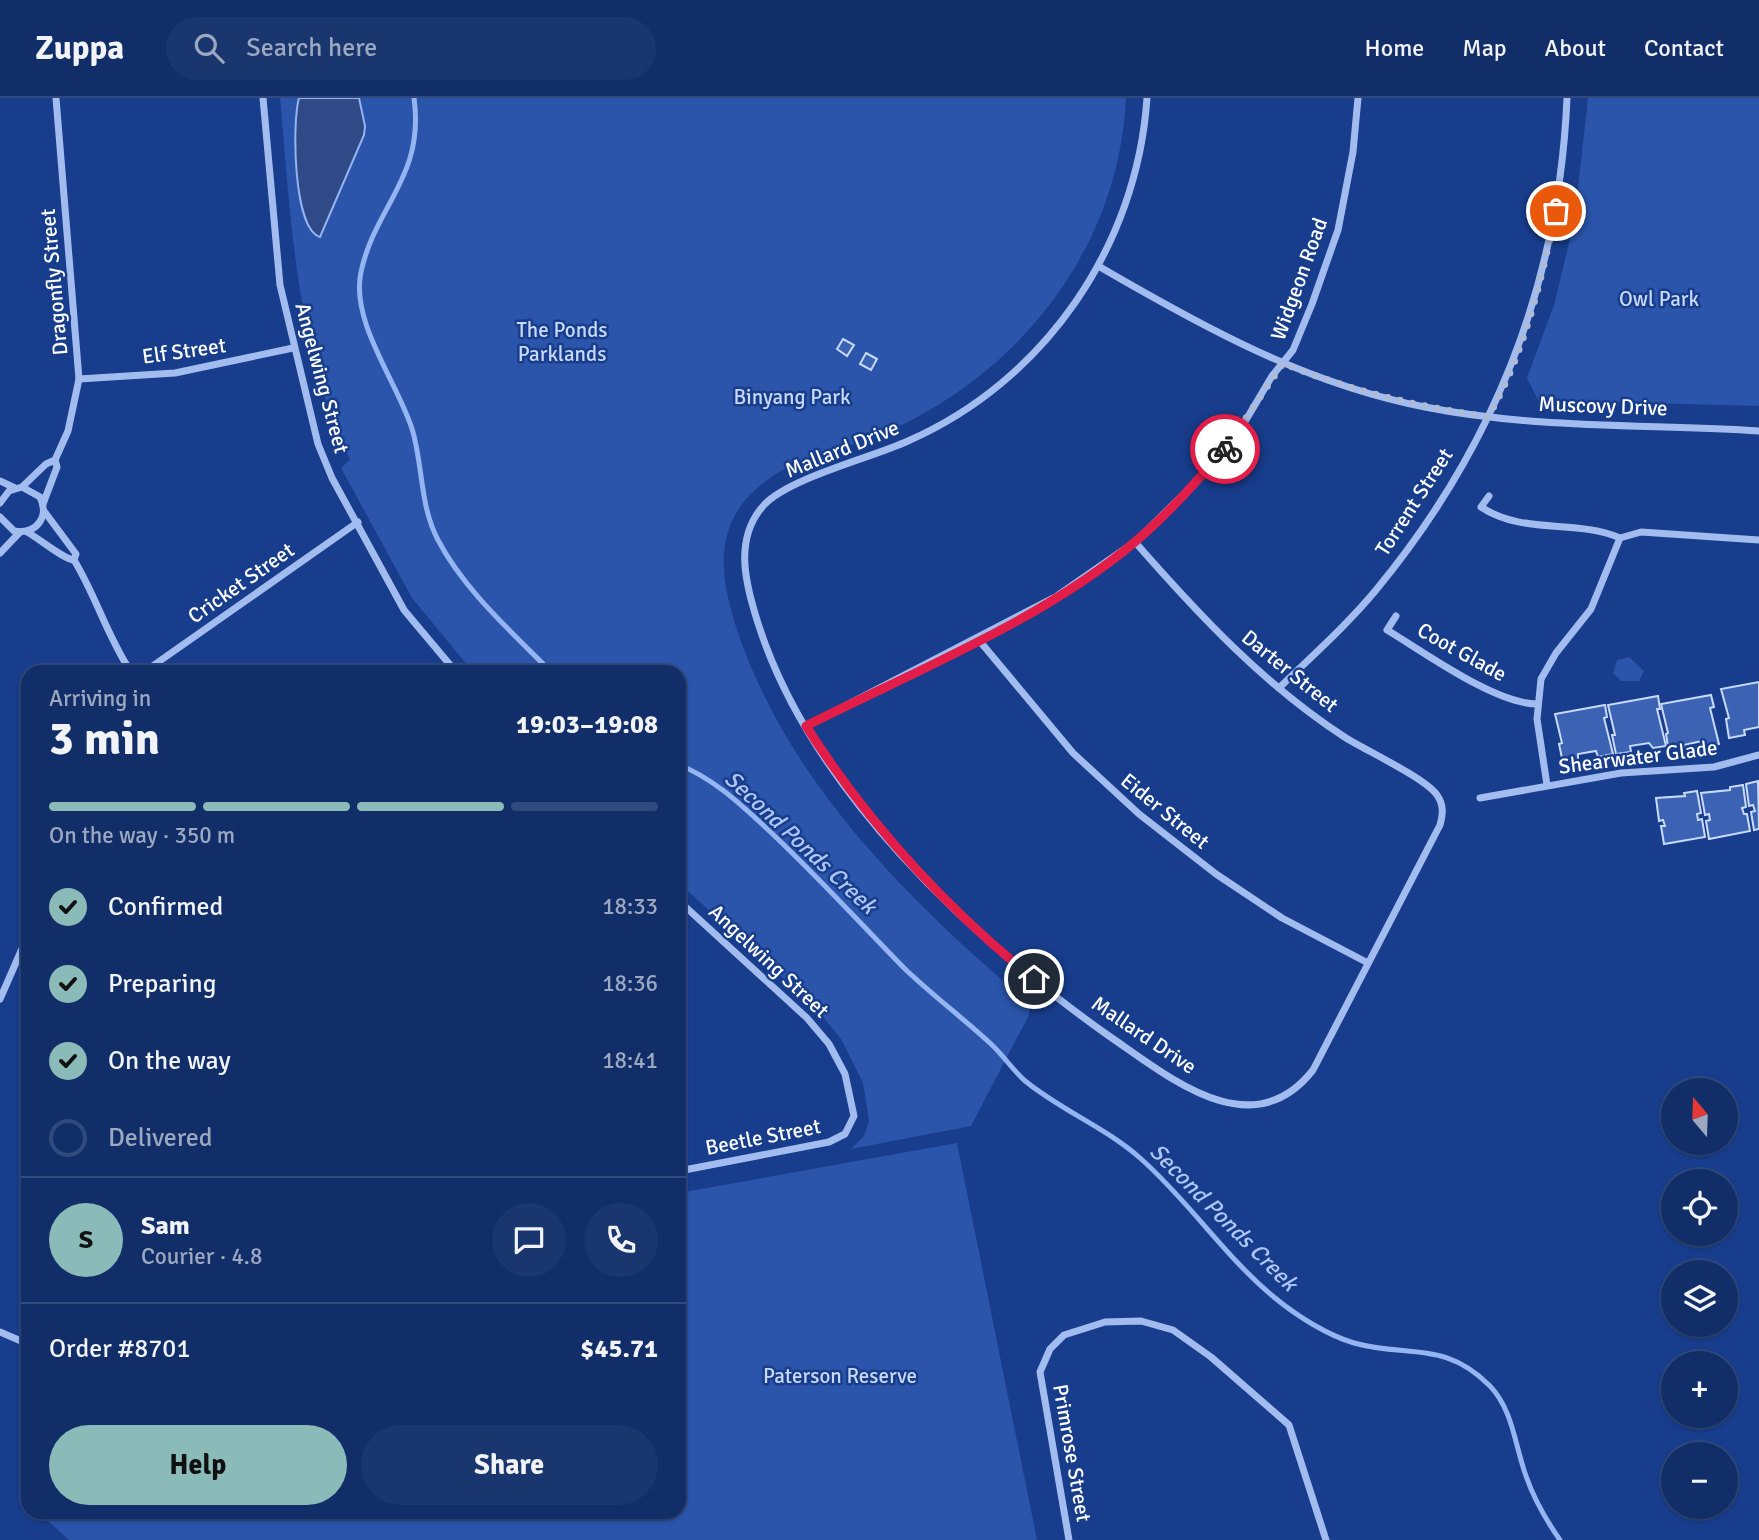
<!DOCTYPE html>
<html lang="en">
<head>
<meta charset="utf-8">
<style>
  :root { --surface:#112e69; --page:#1a366f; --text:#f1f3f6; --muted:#9ca8c0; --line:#304a7d; --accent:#8bbbb9 }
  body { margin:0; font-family:Signika,sans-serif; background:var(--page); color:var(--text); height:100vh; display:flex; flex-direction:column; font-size:26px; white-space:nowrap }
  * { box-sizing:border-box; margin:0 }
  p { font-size:23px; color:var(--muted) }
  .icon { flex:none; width:38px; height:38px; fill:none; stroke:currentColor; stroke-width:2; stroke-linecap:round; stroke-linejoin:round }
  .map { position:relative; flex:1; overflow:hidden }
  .sheet { position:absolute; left:21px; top:567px; width:665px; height:854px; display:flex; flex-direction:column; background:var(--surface); border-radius:21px; box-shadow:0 2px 5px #0004,0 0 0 2px var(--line) }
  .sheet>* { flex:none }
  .needle { width:46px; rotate:341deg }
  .buttons { position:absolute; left:1661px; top:980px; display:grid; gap:14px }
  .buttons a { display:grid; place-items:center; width:77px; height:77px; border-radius:50%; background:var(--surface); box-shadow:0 2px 5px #0004,0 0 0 2px var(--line); font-size:35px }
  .pin { position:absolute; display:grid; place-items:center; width:60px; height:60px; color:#fff; margin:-30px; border:4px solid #fff; border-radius:50%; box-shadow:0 2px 7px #0007 }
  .courier { position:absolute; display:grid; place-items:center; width:70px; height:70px; margin:-35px; border:5px solid #e11d48; border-radius:50%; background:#fff; color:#222; box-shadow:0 2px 9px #0007 }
  .head em { font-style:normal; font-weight:800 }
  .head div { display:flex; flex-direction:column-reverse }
  .head { display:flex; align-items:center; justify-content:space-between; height:119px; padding:0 28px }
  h1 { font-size:46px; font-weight:800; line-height:52px }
  .bar { display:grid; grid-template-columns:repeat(4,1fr); gap:10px 7px; align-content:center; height:84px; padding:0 28px }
  .bar i { height:9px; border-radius:5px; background:var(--line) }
  .bar .active { background:var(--accent) }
  .bar p { grid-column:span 4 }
  .line { display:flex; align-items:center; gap:18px; padding:0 28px; border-top:2px solid var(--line) }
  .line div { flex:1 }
  .round { display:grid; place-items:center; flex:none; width:74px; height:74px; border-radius:37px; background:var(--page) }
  ol { padding:0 28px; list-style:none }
  li { display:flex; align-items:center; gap:21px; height:77px }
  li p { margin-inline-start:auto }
  li .icon { padding:7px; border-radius:50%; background:var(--accent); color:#111; stroke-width:4 }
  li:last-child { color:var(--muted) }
  li i { width:38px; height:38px; border:4px solid var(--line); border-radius:50% }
  .action { display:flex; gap:14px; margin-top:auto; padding:14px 28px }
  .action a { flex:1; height:80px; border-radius:42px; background:var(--accent); color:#111; font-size:28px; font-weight:800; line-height:80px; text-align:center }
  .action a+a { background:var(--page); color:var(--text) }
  header { display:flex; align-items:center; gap:42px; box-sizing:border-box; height:98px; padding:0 35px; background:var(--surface); border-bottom:2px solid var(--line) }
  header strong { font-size:33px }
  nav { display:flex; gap:38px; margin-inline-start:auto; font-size:24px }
  .search { width:490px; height:63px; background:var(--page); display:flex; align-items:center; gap:18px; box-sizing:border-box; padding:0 24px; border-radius:38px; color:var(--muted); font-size:26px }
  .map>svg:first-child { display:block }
  .green { fill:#2a55ab }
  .water { fill:#2f4a86; stroke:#94b5f1; stroke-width:2 }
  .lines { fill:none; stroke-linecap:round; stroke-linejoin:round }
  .stream { stroke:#94b5f1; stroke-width:5 }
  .building { fill:#3c63b3; stroke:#c8d9fb; stroke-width:2 }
  .minor { stroke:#a2bcef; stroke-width:7 }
  .done { stroke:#aebbd7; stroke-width:7; stroke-dasharray:0 12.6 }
  .route { stroke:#e11d48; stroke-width:9 }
  .labels { text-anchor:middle; stroke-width:5; stroke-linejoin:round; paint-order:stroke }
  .street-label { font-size:21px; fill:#fff; stroke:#173d8c }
  .park-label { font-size:21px; fill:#c8d9fb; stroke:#173d8c }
  .water-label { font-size:23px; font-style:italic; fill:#aec6f6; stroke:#173d8c }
</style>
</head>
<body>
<header>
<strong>Zuppa</strong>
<div class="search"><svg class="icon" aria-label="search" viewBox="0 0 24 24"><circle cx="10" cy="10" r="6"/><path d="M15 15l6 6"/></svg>Search here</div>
<nav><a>Home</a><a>Map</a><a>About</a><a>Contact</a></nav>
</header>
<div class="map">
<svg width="1759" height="1442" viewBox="0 0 1759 1442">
  <rect width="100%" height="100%" fill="#173d8c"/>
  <g class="green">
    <path d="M280,0H1126C1119,151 1019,277 882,336C841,353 788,360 755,392C712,432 721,482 737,532C789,686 910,804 1030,906L1029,917L971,1028L851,1051L864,1038L869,1023L863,985L841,941L816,910L679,785V574H473L412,500L341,370L350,362C296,249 291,124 280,0Z"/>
    <polygon points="1588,0 1759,0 1759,308 1538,302 1527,280 1554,207 1574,125"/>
    <polygon points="1629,559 1644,573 1639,583 1621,583 1613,575 1617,562"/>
    <polygon points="957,1045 1037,1442 69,1442 48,1423 49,1414 679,1414 679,1095"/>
  </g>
  <path class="water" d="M299,0H359L365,28L364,37L320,139C293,131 292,24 299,0Z"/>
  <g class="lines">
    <g class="stream">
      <path d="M414,0C425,79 375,108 361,174C350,225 399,286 413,334C423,370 420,408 438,442C464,492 512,534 551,574"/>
      <path d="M679,667C711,679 738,704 763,727C812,772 857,822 904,870C932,897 963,920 991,946C1003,957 1012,971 1024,982C1060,1012 1105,1029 1140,1060C1189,1103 1225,1159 1275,1200C1297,1218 1327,1237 1354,1245C1408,1260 1444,1242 1490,1288C1513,1312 1515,1348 1526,1378C1534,1401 1546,1422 1560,1442"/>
    </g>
  </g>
  <g class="building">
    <polygon points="843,241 854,247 847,258 837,251"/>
    <polygon points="866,255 877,261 871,272 860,266"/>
    <polygon points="1759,584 1759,629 1744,632 1745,637 1729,640 1726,621 1729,620 1721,591"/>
    <polygon points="1711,597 1714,609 1710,610 1719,646 1704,649 1702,643 1684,647 1685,652 1669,655 1666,636 1668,635 1661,606"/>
    <polygon points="1658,598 1660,611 1657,611 1666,648 1653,650 1649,645 1630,648 1631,654 1616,656 1612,637 1615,637 1608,607"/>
    <polygon points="1605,607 1607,619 1604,620 1613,656 1598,659 1596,653 1578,656 1578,662 1563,665 1559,646 1562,645 1555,616"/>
    <polygon points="1758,683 1759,731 1754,732 1751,714 1755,713 1753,707 1749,708 1746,686"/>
    <polygon points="1743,687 1746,709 1742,710 1744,716 1747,716 1750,733 1709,741 1706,723 1710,722 1709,716 1705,717 1701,695 1730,692 1730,689"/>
    <polygon points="1697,693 1701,715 1697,716 1698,722 1702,721 1705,739 1664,746 1661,728 1665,728 1663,722 1659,723 1656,700 1685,698 1684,695"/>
  </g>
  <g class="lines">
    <g class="minor">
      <polyline points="263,0 280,187 318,346 332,380 404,512 456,574"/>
      <path d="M1100,169C1203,229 1306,286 1425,309C1535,331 1648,326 1759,333"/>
      <polyline points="79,281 175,275 293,250"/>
      <polyline points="0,383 15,390"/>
      <polyline points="22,389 46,366 55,362"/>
      <path d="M1489,398L1481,409C1523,437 1576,421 1620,440"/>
      <path d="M0,405L9,393L22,389L40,399C50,419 36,437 14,433L0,419"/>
      <polyline points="43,406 57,369 55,362 68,333 79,281 56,0"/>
      <path d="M44,413L76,456L74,462C96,498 107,538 131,574"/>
      <path d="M27,434C40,441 63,461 74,462"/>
      <path d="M1135,444C1199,517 1264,587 1346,640C1367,653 1425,680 1437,697C1444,707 1443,716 1440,727L1313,972C1252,1050 1169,979 1109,938C969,839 809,690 757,522C745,484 734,440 764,407C789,380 871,360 908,343C1045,283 1137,148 1147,0"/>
      <polyline points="0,455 20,434"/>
      <path d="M1396,518L1387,532C1424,554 1495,606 1537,606"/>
      <polyline points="978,541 1073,655 1139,716 1216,776 1282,820 1368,865"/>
      <polyline points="144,574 358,424"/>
      <path d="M1279,590C1312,558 1347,527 1376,492C1495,348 1559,186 1567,0"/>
      <polyline points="806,628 1057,498 1135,444 1197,383 1243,327 1272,278 1293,252 1312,206 1338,132 1353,54 1358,0"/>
      <polyline points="1547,687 1537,621 1541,581 1556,555 1591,511 1620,440 1641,434 1759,442"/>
      <polyline points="1480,700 1621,675 1714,669 1759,657"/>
      <polyline points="679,803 807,920 829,946 845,976 854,1018 845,1036 829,1044 679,1073"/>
      <polyline points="0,901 28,837"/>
      <polyline points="0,1234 28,1246"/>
      <polyline points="28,1337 24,1364 28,1386"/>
      <polyline points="1069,1442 1040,1274 1050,1251 1064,1237 1083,1231 1105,1224 1141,1223 1173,1232 1211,1259 1289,1327 1326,1442"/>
    </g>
  </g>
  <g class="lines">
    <path class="done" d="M1225,351L1283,265C1349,293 1417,308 1488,319C1524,257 1541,183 1556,113"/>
    <path class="route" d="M1034,881C946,810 867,724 806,628C913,574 1045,521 1136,443C1169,415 1197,383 1225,351"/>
  </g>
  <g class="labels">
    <g class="street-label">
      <text transform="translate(1299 181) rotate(-70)" y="7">Widgeon Road</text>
      <text transform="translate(54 184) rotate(-95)" y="7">Dragonfly Street</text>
      <text transform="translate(184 253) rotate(-8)" y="7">Elf Street</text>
      <text transform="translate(322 280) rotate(75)" y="7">Angelwing Street</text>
      <text transform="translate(1603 308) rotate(2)" y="7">Muscovy Drive</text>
      <text transform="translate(842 351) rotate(-22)" y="7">Mallard Drive</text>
      <text transform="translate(1414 404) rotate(-57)" y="7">Torrent Street</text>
      <text transform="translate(241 485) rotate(-35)" y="7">Cricket Street</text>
      <text transform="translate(1462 554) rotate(29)" y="7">Coot Glade</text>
      <text transform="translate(1290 573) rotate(39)" y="7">Darter Street</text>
      <text transform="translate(1638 659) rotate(-7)" y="7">Shearwater Glade</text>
      <text transform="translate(1165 713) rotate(39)" y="7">Eider Street</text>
      <text transform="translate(769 863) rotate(43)" y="7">Angelwing Street</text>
      <text transform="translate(1144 937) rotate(34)" y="7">Mallard Drive</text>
      <text transform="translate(763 1039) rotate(-11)" y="7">Beetle Street</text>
      <text transform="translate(1072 1355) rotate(80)" y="7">Primrose Street</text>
    </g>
    <g class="park-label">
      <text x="1659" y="208">Owl Park</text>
      <text x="562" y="239">The Ponds<tspan x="562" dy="24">Parklands</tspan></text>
      <text x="792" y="306">Binyang Park</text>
      <text x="840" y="1285">Paterson Reserve</text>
    </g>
    <g class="water-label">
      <text transform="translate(801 744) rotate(43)" y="8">Second Ponds Creek</text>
      <text transform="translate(1224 1119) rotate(45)" y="8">Second Ponds Creek</text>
    </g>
  </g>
</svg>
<div class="buttons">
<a><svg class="needle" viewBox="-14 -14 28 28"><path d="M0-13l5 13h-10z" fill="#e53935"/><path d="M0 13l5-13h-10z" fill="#9ca8c0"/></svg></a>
<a><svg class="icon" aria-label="locate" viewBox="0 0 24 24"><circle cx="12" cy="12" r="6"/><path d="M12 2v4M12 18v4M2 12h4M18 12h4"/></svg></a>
<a><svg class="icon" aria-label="layers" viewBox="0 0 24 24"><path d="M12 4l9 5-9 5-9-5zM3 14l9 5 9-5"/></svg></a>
<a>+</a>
<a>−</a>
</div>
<div class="pin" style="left:1556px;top:113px;background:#ea580c"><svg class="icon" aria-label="bag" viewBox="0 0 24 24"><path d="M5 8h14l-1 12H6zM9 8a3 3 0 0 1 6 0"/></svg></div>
<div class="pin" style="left:1034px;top:881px;background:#1f2937"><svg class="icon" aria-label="home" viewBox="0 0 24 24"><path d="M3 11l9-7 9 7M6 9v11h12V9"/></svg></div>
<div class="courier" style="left:1225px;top:351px"><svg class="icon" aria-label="bike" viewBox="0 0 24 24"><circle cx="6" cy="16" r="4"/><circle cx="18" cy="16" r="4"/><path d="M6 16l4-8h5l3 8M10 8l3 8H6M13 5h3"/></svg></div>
<section class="sheet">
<div class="head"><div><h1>3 min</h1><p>Arriving in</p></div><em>19:03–19:08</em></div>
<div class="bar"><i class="active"></i><i class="active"></i><i class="active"></i><i></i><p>On the way · 350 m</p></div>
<ol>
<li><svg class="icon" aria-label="check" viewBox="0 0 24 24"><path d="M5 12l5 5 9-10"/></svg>Confirmed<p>18:33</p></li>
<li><svg class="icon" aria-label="check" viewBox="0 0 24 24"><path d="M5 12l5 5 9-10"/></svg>Preparing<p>18:36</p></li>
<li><svg class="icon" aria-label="check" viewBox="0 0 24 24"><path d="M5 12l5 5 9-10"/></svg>On the way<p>18:41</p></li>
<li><i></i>Delivered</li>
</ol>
<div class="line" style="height:126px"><b class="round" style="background:var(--accent);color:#111">S</b><div><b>Sam</b><p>Courier · 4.8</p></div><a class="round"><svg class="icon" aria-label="chat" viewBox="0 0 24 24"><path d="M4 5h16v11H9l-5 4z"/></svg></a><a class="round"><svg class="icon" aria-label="phone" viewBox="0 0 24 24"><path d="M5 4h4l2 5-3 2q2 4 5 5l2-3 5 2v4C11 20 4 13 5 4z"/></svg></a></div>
<div class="line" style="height:91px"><div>Order #8701</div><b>$45.71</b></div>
<div class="action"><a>Help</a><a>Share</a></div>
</section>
</div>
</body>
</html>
